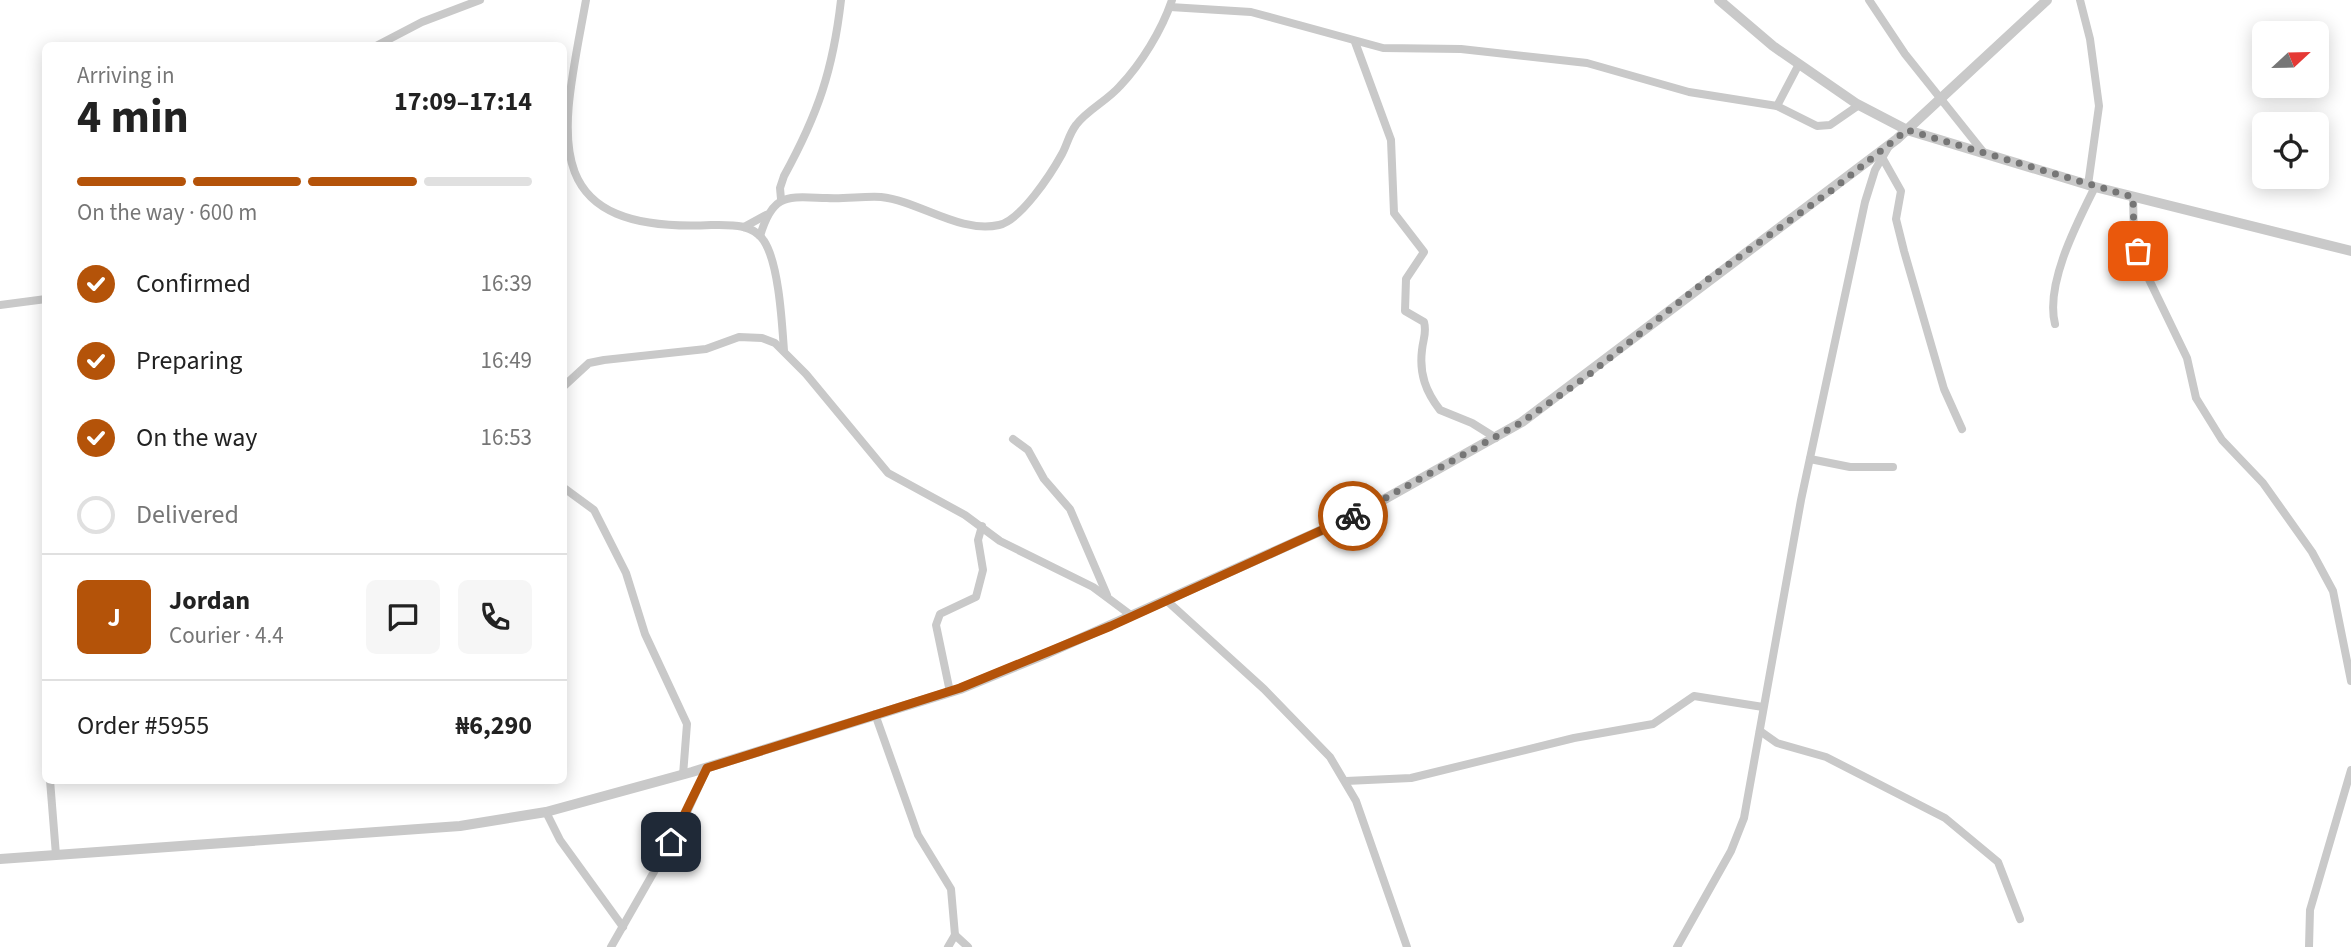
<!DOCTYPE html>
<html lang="en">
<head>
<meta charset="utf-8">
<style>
  :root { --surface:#fff; --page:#f6f6f6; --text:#222; --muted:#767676; --line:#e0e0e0; --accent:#b45309 }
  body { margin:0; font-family:"Source Sans 3",sans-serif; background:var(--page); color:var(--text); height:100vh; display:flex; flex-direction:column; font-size:26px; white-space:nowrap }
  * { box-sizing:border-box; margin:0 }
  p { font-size:23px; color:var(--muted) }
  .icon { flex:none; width:38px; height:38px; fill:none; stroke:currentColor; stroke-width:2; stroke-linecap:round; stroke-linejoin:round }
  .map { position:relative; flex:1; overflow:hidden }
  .sheet { position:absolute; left:42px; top:42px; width:525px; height:742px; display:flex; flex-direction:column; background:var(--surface); border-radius:10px; box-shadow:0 4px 18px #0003 }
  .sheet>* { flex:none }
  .needle { width:46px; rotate:68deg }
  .controls { position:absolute; left:2252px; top:21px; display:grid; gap:14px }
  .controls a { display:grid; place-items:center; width:77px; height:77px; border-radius:10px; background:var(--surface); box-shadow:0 4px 18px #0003; font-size:35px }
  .pin { position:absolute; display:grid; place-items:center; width:60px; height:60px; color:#fff; margin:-30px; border-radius:14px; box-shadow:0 4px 10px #0006 }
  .courier { position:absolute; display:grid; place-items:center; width:70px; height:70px; margin:-35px; border:5px solid #b45309; border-radius:50%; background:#fff; color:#222; box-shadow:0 2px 9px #0007 }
  .overview em { font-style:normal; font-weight:700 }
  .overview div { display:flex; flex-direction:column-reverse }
  .overview { display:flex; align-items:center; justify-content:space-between; height:119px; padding:0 35px }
  h1 { font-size:46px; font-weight:700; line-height:52px }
  .bar { display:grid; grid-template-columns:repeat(4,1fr); gap:10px 7px; align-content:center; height:84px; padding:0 35px }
  .bar i { height:9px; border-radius:5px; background:var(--line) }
  .bar .current { background:var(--accent) }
  .bar p { grid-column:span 4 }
  .line { display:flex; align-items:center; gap:18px; padding:0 35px; border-top:2px solid var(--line) }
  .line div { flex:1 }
  .round { display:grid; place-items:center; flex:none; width:74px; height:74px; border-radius:10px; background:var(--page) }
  ol { padding:0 35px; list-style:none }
  li { display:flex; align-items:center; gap:21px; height:77px }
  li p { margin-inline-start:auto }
  li .icon { padding:7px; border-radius:50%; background:var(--accent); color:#fff; stroke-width:4 }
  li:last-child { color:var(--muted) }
  li i { width:38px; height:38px; border:4px solid var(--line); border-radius:50% }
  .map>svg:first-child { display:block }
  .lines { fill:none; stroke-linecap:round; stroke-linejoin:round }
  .minor { stroke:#c9c9c9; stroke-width:8 }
  .tertiary { stroke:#c9c9c9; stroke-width:10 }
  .done { stroke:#767676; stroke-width:7; stroke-dasharray:0 12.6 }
  .route { stroke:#b45309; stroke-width:9 }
</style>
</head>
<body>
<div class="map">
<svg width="2351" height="947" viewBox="0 0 2351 947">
  <rect width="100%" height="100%" fill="#fff"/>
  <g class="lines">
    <g class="minor">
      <path d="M586,0C563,128 530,234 711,225C729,225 753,223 764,241C779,264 782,323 784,351"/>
      <polyline points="1869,0 1905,54 1984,153"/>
      <polyline points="2080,0 2090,39 2099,106 2088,185"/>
      <polyline points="1170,7 1251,12 1383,48 1461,49 1587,63 1689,92 1777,106 1817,126 1830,125 1859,105"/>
      <path d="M1355,42L1391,140L1394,213L1424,252L1406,279L1405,311L1424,322C1427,333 1423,339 1422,350C1419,374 1426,392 1440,410L1472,423L1496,438"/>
      <polyline points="376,46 422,22 480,0"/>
      <polyline points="1777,106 1799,64"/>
      <polyline points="1883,159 1901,191 1896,219 1904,251 1944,389 1962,429"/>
      <polyline points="2133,197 2134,238 2142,265 2187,358 2196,398 2222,440 2263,483 2312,552 2333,591 2351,681"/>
      <path d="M781,199L780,188L784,176C818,114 833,70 841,0"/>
      <polyline points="744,227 766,215"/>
      <path d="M760,236C773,192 787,197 827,198C845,199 864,196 881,197C919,201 960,234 999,225C1021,220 1051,174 1062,154C1067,145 1069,134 1076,125C1087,110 1107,101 1120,86C1141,64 1162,30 1172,0"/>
      <polyline points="0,305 46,299"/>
      <path d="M2055,324C2045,284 2077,223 2095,187"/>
      <polyline points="564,386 589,363 604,360 706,349 739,337 762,338 775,343 806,374 888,473 965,515 1000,541 1093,587 1132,616"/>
      <polyline points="1013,439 1028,450 1044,479 1070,509 1107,595"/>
      <polyline points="1810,459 1850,467 1893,467"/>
      <polyline points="564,488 594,510 626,573 645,634 687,724 683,775"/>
      <polyline points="1166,600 1264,689 1330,757 1356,801 1407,947"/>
      <polyline points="950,692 936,625 940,614 976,597 983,570 978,540 982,526"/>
      <polyline points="875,714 918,835 951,889 955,935 948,947"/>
      <polyline points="1760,731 1777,743 1826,757 1945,818 1998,862 2020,919"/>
      <polyline points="50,780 56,855"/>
      <polyline points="1346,781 1411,778 1574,738 1653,724 1694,696 1763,707"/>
      <polyline points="546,812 560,840 623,927"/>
      <polyline points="955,935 968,947"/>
      <polyline points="611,947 683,821 707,768"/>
      <polyline points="1677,947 1731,851 1744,818 1801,500 1865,202 1875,170 1889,146"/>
      <polyline points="2309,947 2310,910 2351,770"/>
    </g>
    <g class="tertiary">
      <polyline points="1719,0 1773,46 1857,104 1907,130 2095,187 2351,251"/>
      <polyline points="0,859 460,826 546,812 692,772 960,689 1048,653 1358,514 1522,422 1897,139 2047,0"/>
    </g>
  </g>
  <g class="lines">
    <polyline class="done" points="1353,516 1522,422 1586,377 1703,283 1832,190 1907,130 2133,197 2134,237 2138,251"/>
    <polyline class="route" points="671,842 707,768 960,688 1111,626 1353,516"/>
  </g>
</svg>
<div class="controls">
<a><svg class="needle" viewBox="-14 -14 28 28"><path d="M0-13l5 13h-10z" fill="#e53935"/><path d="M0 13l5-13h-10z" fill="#767676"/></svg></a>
<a><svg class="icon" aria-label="locate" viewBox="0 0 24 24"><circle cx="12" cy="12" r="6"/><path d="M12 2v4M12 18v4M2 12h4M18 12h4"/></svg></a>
</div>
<div class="pin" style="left:2138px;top:251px;background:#ea580c"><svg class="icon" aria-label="bag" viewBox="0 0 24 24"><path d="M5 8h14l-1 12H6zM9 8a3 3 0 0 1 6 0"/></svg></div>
<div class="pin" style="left:671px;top:842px;background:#1f2937"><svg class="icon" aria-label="home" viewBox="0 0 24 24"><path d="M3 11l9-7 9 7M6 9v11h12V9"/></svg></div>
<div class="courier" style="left:1353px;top:516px"><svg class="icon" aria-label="bike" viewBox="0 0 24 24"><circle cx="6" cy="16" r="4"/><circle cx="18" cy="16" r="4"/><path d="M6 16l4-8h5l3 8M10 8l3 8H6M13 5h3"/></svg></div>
<section class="sheet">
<div class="overview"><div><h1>4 min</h1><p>Arriving in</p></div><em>17:09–17:14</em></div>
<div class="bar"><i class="current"></i><i class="current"></i><i class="current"></i><i></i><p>On the way · 600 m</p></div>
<ol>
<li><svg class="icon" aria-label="check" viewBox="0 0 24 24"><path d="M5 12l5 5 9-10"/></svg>Confirmed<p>16:39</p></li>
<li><svg class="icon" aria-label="check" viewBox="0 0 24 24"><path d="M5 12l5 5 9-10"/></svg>Preparing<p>16:49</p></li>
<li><svg class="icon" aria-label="check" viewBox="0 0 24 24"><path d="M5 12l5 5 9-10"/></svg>On the way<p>16:53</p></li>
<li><i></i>Delivered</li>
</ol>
<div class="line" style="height:126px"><b class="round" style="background:var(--accent);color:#fff">J</b><div><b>Jordan</b><p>Courier · 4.4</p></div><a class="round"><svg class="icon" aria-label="chat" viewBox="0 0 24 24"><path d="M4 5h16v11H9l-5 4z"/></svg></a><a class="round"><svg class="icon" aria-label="phone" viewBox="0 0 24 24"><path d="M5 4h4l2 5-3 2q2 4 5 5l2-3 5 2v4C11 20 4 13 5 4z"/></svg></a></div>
<div class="line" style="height:91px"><div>Order #5955</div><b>₦6,290</b></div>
</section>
</div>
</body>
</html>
